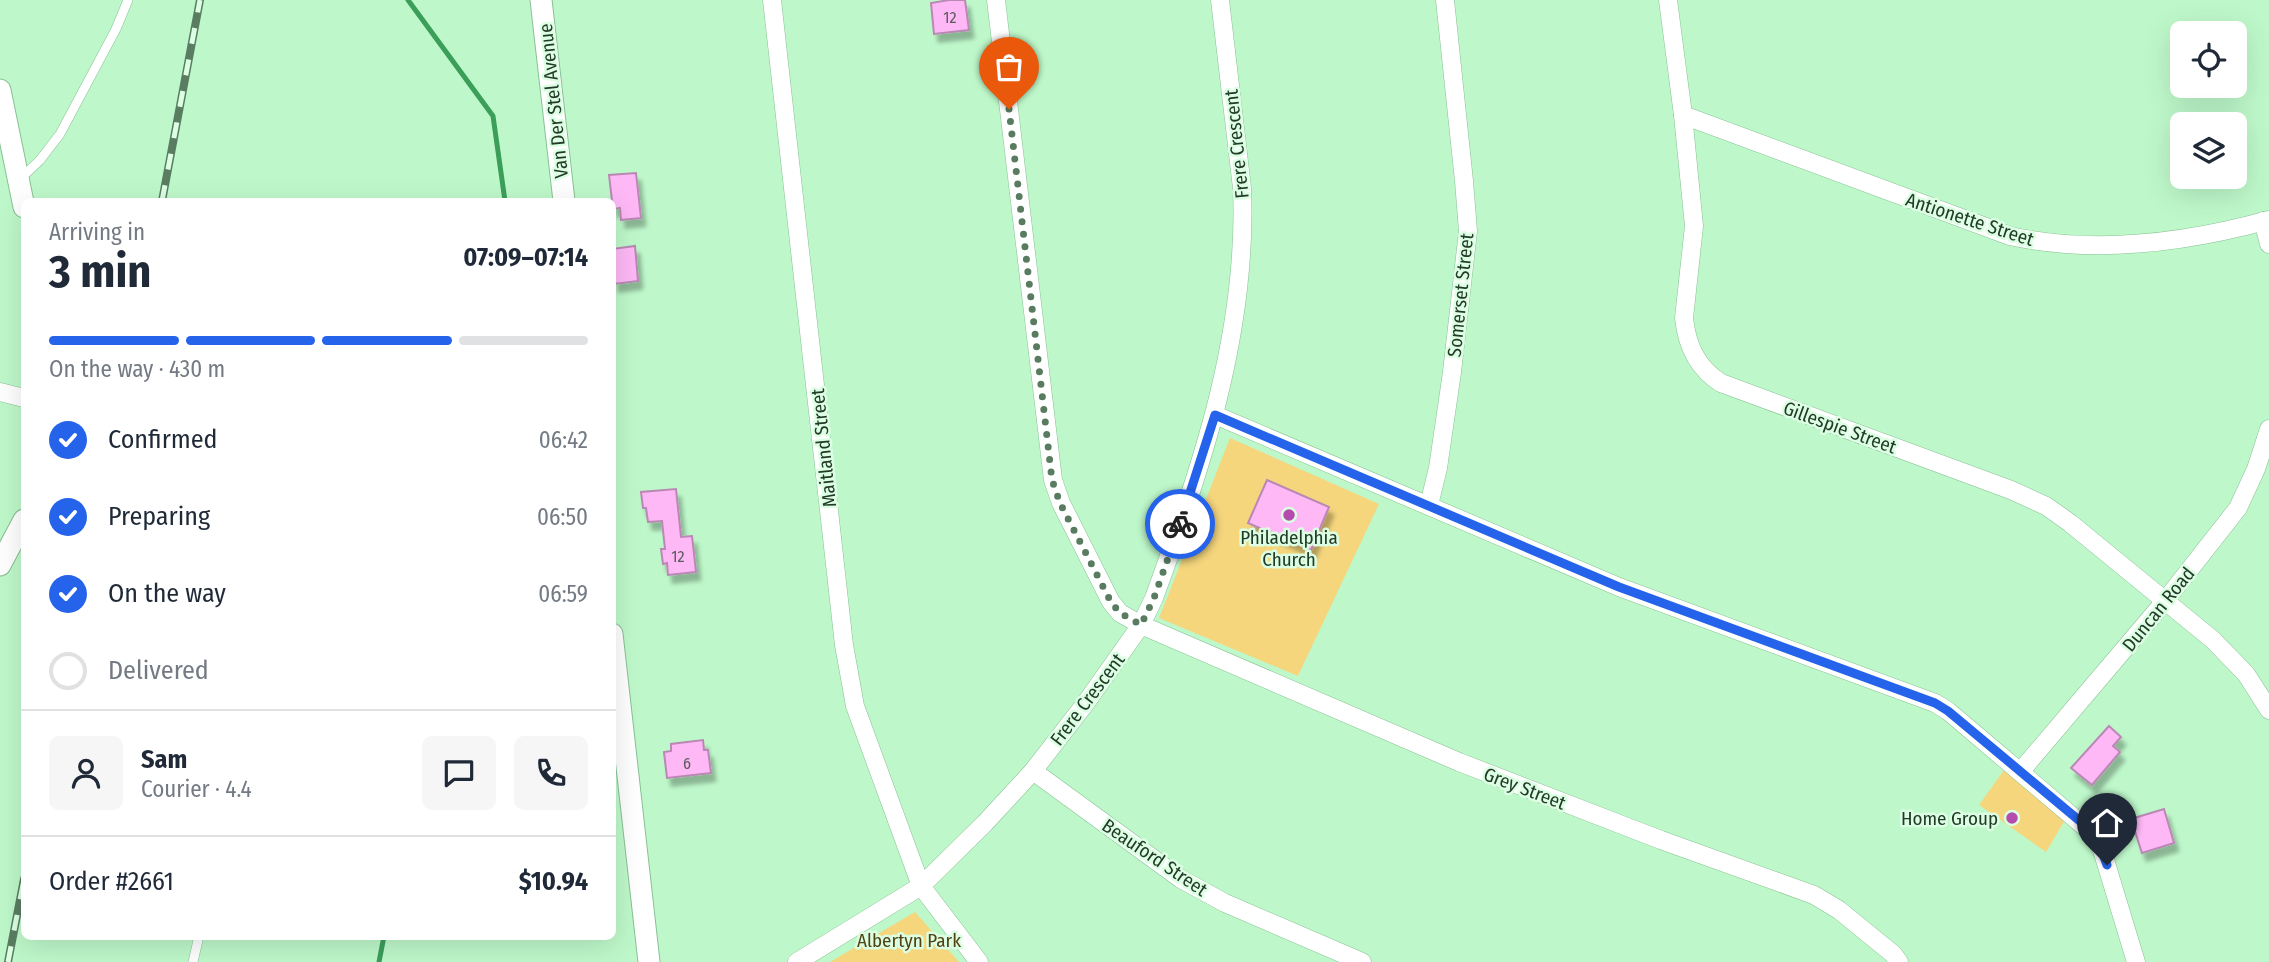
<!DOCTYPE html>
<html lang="en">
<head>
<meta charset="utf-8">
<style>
  :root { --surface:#fff; --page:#f6f6f7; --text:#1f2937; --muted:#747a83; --line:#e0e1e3; --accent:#2563eb }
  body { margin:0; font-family:"Fira Sans Condensed",sans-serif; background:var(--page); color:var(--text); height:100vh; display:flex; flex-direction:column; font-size:26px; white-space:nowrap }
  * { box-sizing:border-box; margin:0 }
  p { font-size:23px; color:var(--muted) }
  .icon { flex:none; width:38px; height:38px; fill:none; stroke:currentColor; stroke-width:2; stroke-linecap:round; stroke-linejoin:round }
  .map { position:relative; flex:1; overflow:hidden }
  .drawer { position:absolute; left:21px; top:198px; width:595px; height:742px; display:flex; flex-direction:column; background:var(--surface); border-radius:10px; box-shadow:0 7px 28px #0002 }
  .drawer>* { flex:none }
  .controls { position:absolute; left:2170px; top:21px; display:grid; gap:14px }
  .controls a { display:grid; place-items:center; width:77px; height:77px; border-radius:10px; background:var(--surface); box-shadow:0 7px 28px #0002; font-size:35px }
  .pin { position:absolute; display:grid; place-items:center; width:60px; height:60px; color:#fff; margin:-72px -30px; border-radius:50% 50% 50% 0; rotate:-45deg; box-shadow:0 0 7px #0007 }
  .pin .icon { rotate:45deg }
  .courier { position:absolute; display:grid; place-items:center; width:70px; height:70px; margin:-35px; border:5px solid #2563eb; border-radius:50%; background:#fff; color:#222; box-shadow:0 2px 9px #0007 }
  .summary em { font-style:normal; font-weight:700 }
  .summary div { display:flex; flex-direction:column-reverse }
  .summary { display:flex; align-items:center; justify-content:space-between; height:119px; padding:0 28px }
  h1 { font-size:46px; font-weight:700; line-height:52px }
  .bar { display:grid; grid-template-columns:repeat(4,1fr); gap:10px 7px; align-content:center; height:84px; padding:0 28px }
  .bar i { height:9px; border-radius:5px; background:var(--line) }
  .bar .current { background:var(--accent) }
  .bar p { grid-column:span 4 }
  .line { display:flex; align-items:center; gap:18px; padding:0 28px; border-top:2px solid var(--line) }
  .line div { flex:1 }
  .round { display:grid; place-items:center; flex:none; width:74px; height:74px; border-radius:10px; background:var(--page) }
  ol { padding:0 28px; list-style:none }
  li { display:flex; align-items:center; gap:21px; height:77px }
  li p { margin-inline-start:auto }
  li .icon { padding:7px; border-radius:50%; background:var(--accent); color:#fff; stroke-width:4 }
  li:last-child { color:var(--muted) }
  li i { width:38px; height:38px; border:4px solid var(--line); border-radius:50% }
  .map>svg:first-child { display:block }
  .green { fill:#f5d67d }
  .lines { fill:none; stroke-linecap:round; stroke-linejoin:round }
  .stream { stroke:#3b9f5a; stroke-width:5 }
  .building { fill:#fdb8f5; stroke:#ba88b4; stroke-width:2; filter:url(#shadow) }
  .service-casing { stroke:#88c094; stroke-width:10 }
  .minor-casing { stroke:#88c094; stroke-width:19 }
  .tertiary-casing { stroke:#88c094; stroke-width:23 }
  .service { stroke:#fff; stroke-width:9 }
  .minor { stroke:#fff; stroke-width:18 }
  .tertiary { stroke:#fff; stroke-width:21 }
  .rail-casing { stroke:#5a7d62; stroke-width:8 }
  .rail { stroke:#dcffe3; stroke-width:5; stroke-dasharray:16; stroke-linecap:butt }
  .done { stroke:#597c61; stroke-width:7; stroke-dasharray:0 12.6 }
  .route { stroke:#2563eb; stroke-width:9 }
  .poi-dot { fill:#b54bad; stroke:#dcffe3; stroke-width:2.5 }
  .labels { text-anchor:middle; stroke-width:5; stroke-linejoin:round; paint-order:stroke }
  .number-label { font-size:16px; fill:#5a5a5c }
  .street-label { font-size:19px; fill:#233a29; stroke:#dcffe3 }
  .poi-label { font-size:19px; fill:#233a29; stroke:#dcffe3 }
  .park-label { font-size:19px; fill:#524212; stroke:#dcffe3 }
</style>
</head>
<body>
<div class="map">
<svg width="2269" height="962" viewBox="0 0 2269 962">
  <defs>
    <filter id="shadow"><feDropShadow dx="4.5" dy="8" stdDeviation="2" flood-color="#0004"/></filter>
  </defs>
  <rect width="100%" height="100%" fill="#bef8ca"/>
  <g class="green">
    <polygon points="1230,438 1379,504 1298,676 1159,618"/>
    <polygon points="2004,770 2065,820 2046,852 1979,805"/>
    <polygon points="915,912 959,962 830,962"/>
  </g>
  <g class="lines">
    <g class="stream">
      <polyline points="408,0 493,116 505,201"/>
      <polyline points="379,962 384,936"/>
    </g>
  </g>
  <g class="building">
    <polygon points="949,0 965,0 969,30 934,34 931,3"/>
    <polygon points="636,173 641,218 621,220 620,208 613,209 609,175"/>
    <polygon points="635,246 638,281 614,284 612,249"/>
    <polygon points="1267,480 1329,507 1311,550 1248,523"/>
    <polygon points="676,489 681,537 692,536 696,572 668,575 667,563 663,564 661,549 665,549 662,521 648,522 646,508 643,508 641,492"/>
    <polygon points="2109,726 2121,737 2113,746 2120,752 2092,785 2071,768"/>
    <polygon points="703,740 704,750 708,750 711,773 667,778 664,752 671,751 671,744"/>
    <polygon points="2164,809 2174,843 2142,853 2131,819"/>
  </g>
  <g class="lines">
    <g class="service-casing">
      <g id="service">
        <polyline points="20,179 40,160 60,134 116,29 128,0"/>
        <polyline points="193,962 199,936"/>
      </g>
    </g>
    <g class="minor-casing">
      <g id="minor">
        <polyline points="772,0 844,645 855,706 921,886 979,962"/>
        <polyline points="996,0 1053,480 1061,503 1111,602 1120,613 1141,625 1459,762 1661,840 1814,895 1839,910 1893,954 1899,962"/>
        <path d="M1668,0L1683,115L1694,226L1684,318C1687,346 1697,368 1721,383L2011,490L2046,506L2070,523L2213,640L2246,674L2269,710"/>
        <path d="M1683,115L2010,236C2096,255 2185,243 2269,220"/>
        <polyline points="2263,221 2269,244"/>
        <polyline points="0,392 24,398"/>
        <polyline points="1215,415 1619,587 1935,703 1948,711 2092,833 2102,850 2136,962"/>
        <polyline points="1429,505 1438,468 1452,372 1468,231 1464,181 1445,0"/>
        <polyline points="1033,771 1181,879 1225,903 1362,962"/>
        <polyline points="2020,772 2165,601 2238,508 2256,469 2269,429"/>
        <path d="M797,962L921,886L985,823L1033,771L1085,704L1141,625L1154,598C1202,467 1248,330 1242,188L1220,0"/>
      </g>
    </g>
    <g class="tertiary-casing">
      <g id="tertiary">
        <polyline points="541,0 564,201"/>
        <polyline points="0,90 24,207"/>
        <polyline points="0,565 24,520"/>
        <polyline points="612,634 649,962"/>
      </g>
    </g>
    <use href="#service" class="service"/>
    <use href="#minor" class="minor"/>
    <use href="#tertiary" class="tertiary"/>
    <g class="rail-casing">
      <g id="rail">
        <polyline points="162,201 200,0"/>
        <polyline points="8,962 24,879"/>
      </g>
    </g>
    <use href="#rail" class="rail"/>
  </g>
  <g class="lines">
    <polyline class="done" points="1009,109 1052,480 1060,503 1111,602 1120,613 1141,625 1154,598 1180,524"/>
    <polyline class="route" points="1180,524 1215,415 1619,587 1935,703 1948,711 2081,822 2098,841 2107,865"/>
  </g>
  <g class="poi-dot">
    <circle cx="1289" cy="515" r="7"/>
    <circle cx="2012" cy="818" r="7"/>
  </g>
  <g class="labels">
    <g class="number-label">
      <text x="950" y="23">12</text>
      <text x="678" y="562">12</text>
      <text x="687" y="769">6</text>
    </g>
    <g class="street-label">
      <text transform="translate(553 101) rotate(-96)" y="7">Van Der Stel Avenue</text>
      <text transform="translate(1236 144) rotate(-96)" y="7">Frere Crescent</text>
      <text transform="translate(1970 219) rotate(18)" y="7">Antionette Street</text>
      <text transform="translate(1460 295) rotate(-84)" y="7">Somerset Street</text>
      <text transform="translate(1840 427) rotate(20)" y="7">Gillespie Street</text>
      <text transform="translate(823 448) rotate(-96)" y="7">Maitland Street</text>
      <text transform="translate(2158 609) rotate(-51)" y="7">Duncan Road</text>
      <text transform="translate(1087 699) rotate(-53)" y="7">Frere Crescent</text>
      <text transform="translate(1525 788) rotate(21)" y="7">Grey Street</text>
      <text transform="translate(1155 857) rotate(34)" y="7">Beauford Street</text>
    </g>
    <g class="poi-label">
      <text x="1289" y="544">Philadelphia<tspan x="1289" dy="22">Church</tspan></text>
      <text x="1998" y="825" text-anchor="end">Home Group</text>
    </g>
    <g class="park-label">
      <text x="909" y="947">Albertyn Park</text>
    </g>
  </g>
</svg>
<div class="controls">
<a><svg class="icon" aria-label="locate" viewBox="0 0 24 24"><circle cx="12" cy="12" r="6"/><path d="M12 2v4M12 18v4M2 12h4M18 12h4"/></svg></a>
<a><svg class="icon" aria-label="layers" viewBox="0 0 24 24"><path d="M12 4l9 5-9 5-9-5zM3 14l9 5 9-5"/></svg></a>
</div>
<div class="pin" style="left:1009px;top:109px;background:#ea580c"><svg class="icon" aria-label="bag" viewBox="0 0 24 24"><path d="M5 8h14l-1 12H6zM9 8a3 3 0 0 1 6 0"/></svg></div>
<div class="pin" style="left:2107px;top:865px;background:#1f2937"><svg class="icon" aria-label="home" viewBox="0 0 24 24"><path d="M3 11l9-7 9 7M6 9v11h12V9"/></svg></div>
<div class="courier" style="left:1180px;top:524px"><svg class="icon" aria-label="bike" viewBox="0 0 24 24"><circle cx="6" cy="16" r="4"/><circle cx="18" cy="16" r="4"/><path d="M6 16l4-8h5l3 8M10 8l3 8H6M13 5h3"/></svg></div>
<section class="drawer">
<div class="summary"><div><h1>3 min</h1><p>Arriving in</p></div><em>07:09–07:14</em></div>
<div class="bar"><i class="current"></i><i class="current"></i><i class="current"></i><i></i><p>On the way · 430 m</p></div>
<ol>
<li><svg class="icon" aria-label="check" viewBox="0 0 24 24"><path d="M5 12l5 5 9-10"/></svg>Confirmed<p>06:42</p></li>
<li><svg class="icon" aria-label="check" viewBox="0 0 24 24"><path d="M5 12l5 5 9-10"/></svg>Preparing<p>06:50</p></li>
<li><svg class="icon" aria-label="check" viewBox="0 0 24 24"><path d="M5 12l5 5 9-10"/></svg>On the way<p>06:59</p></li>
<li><i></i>Delivered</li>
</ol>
<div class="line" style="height:126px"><a class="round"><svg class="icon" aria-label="person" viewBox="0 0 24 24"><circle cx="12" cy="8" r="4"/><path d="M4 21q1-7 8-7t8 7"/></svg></a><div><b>Sam</b><p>Courier · 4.4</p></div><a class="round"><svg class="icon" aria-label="chat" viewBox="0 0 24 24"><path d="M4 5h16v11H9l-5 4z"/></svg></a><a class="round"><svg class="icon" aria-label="phone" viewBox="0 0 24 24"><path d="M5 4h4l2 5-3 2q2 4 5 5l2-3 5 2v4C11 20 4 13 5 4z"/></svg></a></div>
<div class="line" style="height:91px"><div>Order #2661</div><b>$10.94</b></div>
</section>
</div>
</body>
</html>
